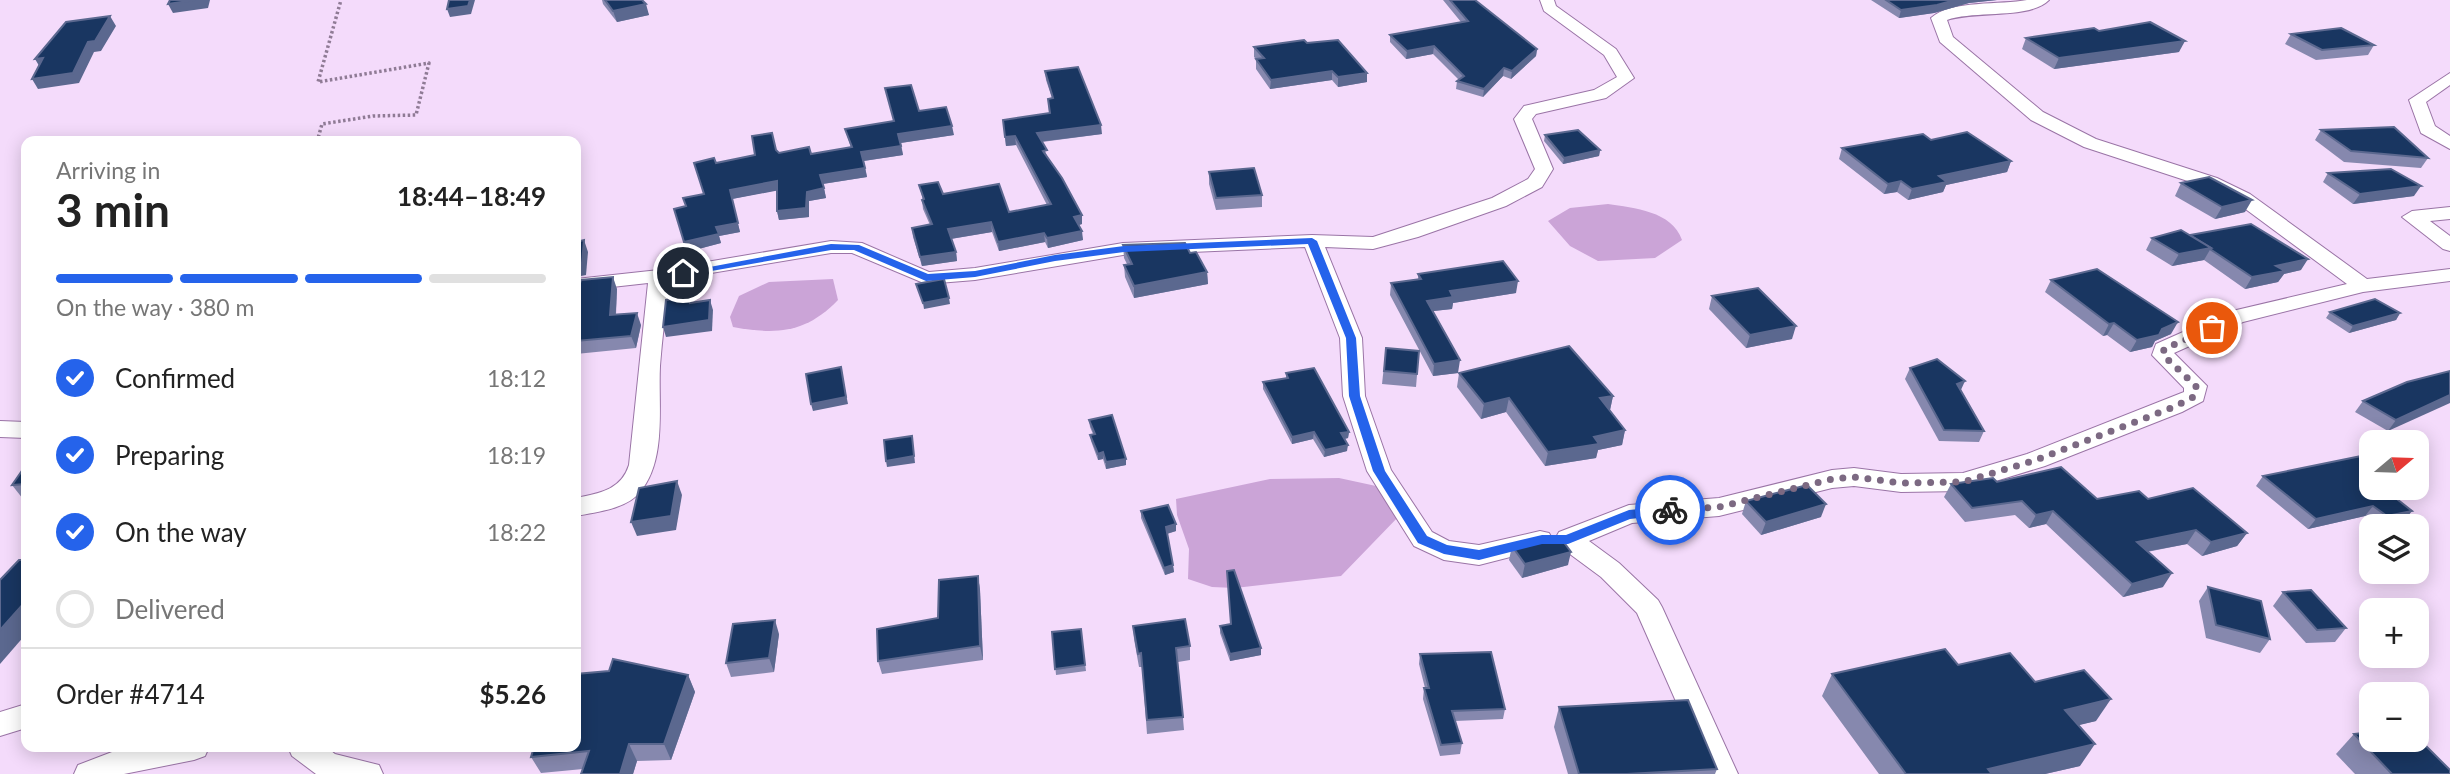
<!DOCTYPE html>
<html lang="en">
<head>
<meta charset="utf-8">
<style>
  :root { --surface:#fff; --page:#f2f2f2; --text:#222; --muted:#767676; --line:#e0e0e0; --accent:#2563eb }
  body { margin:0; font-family:Lato,sans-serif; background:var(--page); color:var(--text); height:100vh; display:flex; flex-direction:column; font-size:26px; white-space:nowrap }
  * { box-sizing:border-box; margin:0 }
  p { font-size:23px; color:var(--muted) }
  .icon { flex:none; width:38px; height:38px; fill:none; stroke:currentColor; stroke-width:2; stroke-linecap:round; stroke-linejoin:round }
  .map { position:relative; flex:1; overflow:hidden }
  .sheet { position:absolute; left:21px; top:136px; width:560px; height:616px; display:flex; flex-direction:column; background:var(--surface); border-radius:14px; box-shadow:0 4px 18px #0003 }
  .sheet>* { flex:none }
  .needle { width:46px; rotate:71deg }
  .fabs { position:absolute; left:2359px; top:430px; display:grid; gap:14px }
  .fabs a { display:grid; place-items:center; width:70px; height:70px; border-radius:14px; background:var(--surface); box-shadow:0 4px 18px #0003; font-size:35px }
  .pin { position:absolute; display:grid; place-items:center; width:60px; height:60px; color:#fff; margin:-30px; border:4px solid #fff; border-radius:50%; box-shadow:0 2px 7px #0007 }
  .courier { position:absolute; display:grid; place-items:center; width:70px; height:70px; margin:-35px; border:5px solid #2563eb; border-radius:50%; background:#fff; color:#222; box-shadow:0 2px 9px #0007 }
  .head em { font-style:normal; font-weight:700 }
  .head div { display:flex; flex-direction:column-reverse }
  .head { display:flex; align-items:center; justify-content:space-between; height:119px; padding:0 35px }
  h1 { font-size:46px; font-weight:700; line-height:52px }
  .bar { display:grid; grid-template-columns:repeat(4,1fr); gap:10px 7px; align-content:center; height:84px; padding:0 35px }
  .bar i { height:9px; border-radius:5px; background:var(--line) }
  .bar .selected { background:var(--accent) }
  .bar p { grid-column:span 4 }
  .line { display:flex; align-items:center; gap:18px; padding:0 35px; border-top:2px solid var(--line) }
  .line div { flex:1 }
  ol { padding:0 35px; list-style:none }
  li { display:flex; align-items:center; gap:21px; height:77px }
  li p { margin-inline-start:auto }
  li .icon { padding:7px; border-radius:50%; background:var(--accent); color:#fff; stroke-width:4 }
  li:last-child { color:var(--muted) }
  li i { width:38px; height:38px; border:4px solid var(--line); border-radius:50% }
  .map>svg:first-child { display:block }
  .water { fill:#cba4d7 }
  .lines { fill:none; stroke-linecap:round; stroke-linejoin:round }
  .minor-casing { stroke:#9a74a6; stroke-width:2 }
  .path { stroke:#8f7b95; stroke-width:3.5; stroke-dasharray:2.5 2.5; stroke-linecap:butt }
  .minor { fill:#fff; fill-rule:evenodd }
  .wall { fill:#8688ae }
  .shaded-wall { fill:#5b688f }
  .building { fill:#193661; stroke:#5b688f; stroke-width:2 }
  .route { fill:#2563eb }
  .done { stroke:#7c6982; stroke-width:7; stroke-dasharray:0 12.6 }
</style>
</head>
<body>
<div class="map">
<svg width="2450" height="774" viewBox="0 0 2450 774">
  <rect width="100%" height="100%" fill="#f4dbfb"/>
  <g class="water">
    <path d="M1608,204C1634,208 1672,211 1682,240L1655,258L1598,261L1570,246L1548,221L1570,208Z"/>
    <path d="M833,279L838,300C806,333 777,335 733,327L730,317L739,296L769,282Z"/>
    <polygon points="1339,478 1376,486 1401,514 1341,576 1235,588 1212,587 1188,579 1189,549 1177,515 1176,499 1270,479"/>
  </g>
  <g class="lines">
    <g class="minor-casing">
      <g id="minor">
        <path d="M1540,0H1554L1556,6L1616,49L1634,78L1606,98L1536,114L1532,119L1553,169L1542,187L1506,206L1418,237L1373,249L1325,247L1362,338L1365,396L1391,470L1432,532L1449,541L1479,545L1540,531L1549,533L1553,540L1549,547L1479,565L1444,560L1414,546L1367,471L1343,396L1340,338L1305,247L1123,255L975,280L926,284L852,253H831L669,280C666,309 662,338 660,366C658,405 667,460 640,492C627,509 596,512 576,516V498C600,493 621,490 629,465L648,283L576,291V279L659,270L831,241L862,243L929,272L975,268L1123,243L1312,235L1373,237L1492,198L1528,179L1535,169L1514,119L1524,106L1594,90L1617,77L1604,55L1544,11Z"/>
        <path d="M2027,0H2049C2029,20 1975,10 1947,20L1953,37L2043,112L2096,139L2217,178L2250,194L2367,279L2450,269V281L2363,292L2243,322L2174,353L2207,386L2203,401L2182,412L2045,466L1963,491L1901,492L1854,486L1832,488L1719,516L1632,523L1589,541L1619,563L1658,600L1662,607L1738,774H1708L1637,613L1601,577L1559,546L1555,539L1559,532L1629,505L1719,498L1832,470L1854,468L1901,474L1963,473L2027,454L2184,392V388L2152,355L2156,344L2228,312L2347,284L2236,202L2203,186L2084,147L2031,120L1940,42L1931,18C1950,0 2002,5 2027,0Z"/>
        <polygon points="2450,73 2450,85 2426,102 2435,126 2450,136 2450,149 2421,133 2409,100"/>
        <polygon points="2450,207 2450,219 2430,221 2450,236 2450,251 2443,249 2402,217 2412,211"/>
        <polygon points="0,421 26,422 26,438 0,437"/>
        <polygon points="26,704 26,728 0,736 0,712"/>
        <polygon points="115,747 209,747 205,756 194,760 124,774 74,774 78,765 112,752"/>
        <polygon points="288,747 326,747 335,754 379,765 383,774 316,774 292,756"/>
      </g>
    </g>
    <polyline class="path" points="317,142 322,124 373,116 416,115 429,63 318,82 341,0"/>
    <use href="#minor" class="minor"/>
  </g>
  <g class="wall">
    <polygon points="602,0 642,0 649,15 617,22 603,4"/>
    <polygon points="1443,0 1475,0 1537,49 1536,56 1511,79 1503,76 1483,97 1456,89 1457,81 1459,80 1433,54 1406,59 1390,42 1390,35 1461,22"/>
    <polygon points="1871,0 1997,0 1969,3 1934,13 1899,18"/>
    <polygon points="2099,31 2179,52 2054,69 2022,49 2026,38"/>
    <polygon points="2291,34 2374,45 2368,55 2316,60 2285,44"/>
    <polygon points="1307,43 1367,73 1367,82 1338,87 1332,80 1270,89 1256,69 1256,59 1254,57 1254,47"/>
    <polygon points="1045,71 1102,134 1042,142 1048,159 1082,215 1082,224 1079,225 1083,240 1048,248 1045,242 999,251 992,232 951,239 956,252 957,261 922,266 913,237 912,228 930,225 923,209 922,200 923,200 919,185 943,194 1009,212 1047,205 1016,145 1006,146 1003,120 1049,113 1048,99 1052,98 1046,80"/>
    <polygon points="885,88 954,135 901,143 903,155 864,161 867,177 823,184 826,198 809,201 809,217 779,220 777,211 777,190 732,199 740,232 719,236 721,243 687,252 686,206 704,194 716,163 776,151 779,153 811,154 851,148 845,129 894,121"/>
    <polygon points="2321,130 2428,158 2421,168 2344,162 2315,140"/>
    <polygon points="1545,135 1600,150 1599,156 1563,164 1544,141"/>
    <polygon points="1931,140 2011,161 2007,172 1946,185 1943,192 1908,200 1897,192 1884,194 1839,159 1842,148"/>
    <polygon points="1209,172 1262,195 1262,207 1216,210 1209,184"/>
    <polygon points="2328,173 2414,196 2353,204 2323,182"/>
    <polygon points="2181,183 2245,212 2215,219 2175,196"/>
    <polygon points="2190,235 2301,270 2284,274 2278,282 2245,289 2204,260 2172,266 2146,250 2152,238"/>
    <polygon points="1123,245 1190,253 1207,272 1208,284 1134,298 1125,277 1124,265 1127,264 1124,258"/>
    <polygon points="1418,274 1516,293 1453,303 1452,309 1433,311 1458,373 1433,376 1390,295 1391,283 1418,279"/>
    <polygon points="2051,280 2171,334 2155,341 2152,347 2130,352 2107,335 2103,336 2045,292"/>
    <polygon points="576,281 617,289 616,315 641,325 636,348 576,354"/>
    <polygon points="1712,296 1792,339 1746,348 1709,309"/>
    <polygon points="2330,312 2400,313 2396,320 2349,333 2326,318"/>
    <polygon points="1386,348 1419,351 1416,387 1382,384"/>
    <polygon points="1910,368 1961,390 1984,431 1979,442 1939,441 1905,379"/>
    <polygon points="2450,371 2388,431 2355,412 2363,401"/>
    <polygon points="1286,373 1349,432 1348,438 1344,439 1347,451 1324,457 1313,439 1292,444 1263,389 1263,382 1286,378"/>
    <polygon points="1459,373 1613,396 1610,410 1625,430 1622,445 1598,450 1596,458 1545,466 1506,412 1481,419 1457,387"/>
    <polygon points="1089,420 1126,459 1126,465 1106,469 1103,459 1098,460 1091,441 1090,435 1093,434 1090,427"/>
    <polygon points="26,465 26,498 23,499 12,485"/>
    <polygon points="2263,476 2411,489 2390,494 2404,521 2379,526 2365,516 2308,529 2256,486"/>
    <polygon points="1997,482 2097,499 2148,499 2247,533 2237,546 2202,556 2187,544 2147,552 2163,587 2123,597 2046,524 2029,528 2015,515 1965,522 1944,497 1951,484"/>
    <polygon points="1746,501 1821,517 1761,535 1742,514"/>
    <polygon points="1141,511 1176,524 1176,531 1167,534 1174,572 1165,575 1141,518"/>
    <polygon points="1512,546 1568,565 1522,578 1509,560"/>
    <polygon points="1227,571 1261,648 1261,655 1230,661 1220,633 1220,626 1231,624"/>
    <polygon points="978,576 980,590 983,660 882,674 878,661 938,618"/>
    <polygon points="2208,587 2270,639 2260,653 2206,638 2199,601"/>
    <polygon points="2283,592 2346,628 2335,642 2306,643 2273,606"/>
    <polygon points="1133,626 1190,646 1190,660 1178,662 1184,730 1147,734 1142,667 1139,667 1134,639"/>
    <polygon points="1081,629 1086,671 1056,675 1052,632"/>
    <polygon points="779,634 774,672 731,677 726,663"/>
    <polygon points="1420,654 1505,709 1503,719 1455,721 1462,743 1460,754 1440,756 1423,699 1424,688 1425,688 1419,664"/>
    <polygon points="1958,665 2035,682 2096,721 2078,725 2080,766 2045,774 1879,774 1822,696 1832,674"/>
    <polygon points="688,675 695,692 671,760 637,761 633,774 581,774 583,769 541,773 531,757"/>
    <polygon points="1559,707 1717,769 1715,774 1568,774 1554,727"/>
    <polygon points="2354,734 2450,774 2355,774 2336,754"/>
  </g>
  <g class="shaded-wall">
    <polygon points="195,0 210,0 208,8 173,13 168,4"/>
    <polygon points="470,0 475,0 471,14 450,17 447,9"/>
    <polygon points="1955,0 1997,0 1969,3 1934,13 1899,18 1901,10"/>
    <polygon points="646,4 649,15 617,22 613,11"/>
    <polygon points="110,16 116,26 101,51 94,52 79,83 38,89 32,79 88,42"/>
    <polygon points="2185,41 2179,52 2054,69 2059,58"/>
    <polygon points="1434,46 1433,54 1406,59 1407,51"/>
    <polygon points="1537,49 1536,56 1511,79 1512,71"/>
    <polygon points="43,58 41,69 35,59"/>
    <polygon points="1504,68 1503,76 1483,97 1484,89"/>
    <polygon points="1332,71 1332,80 1270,89 1271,80"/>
    <polygon points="1367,73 1367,82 1338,87 1338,77"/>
    <polygon points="1101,125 1102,134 1038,142 1037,133"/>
    <polygon points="952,126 954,135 900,143 898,134"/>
    <polygon points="1015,136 1016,145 1006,146 1005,137"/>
    <polygon points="901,146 903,155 863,161 861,152"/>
    <polygon points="1600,150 1599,156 1563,164 1564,158"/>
    <polygon points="2011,161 2007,172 1946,185 1943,192 1908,200 1912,189 1939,176"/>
    <polygon points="865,168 867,177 822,184 820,175"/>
    <polygon points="777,181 780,190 732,199 740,232 719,236 721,243 687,252 684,242 730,190"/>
    <polygon points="1901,181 1897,192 1884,194 1888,184"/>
    <polygon points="2421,186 2414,196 2353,204 2360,194"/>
    <polygon points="824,188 826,198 809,201 809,217 779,220 777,211 807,192"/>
    <polygon points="2252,200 2245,212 2215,219 2222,207"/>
    <polygon points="1082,215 1082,224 1075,226 1074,217"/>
    <polygon points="991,222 992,232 950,239 948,229"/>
    <polygon points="1082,231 1083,240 1048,248 1047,238"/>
    <polygon points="1044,233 1045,242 999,251 998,242"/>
    <polygon points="584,240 588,252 586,275 576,277 576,264"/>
    <polygon points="2211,248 2204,260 2172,266 2179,254"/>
    <polygon points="956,252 957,261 922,266 920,257"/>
    <polygon points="2308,259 2301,270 2284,274 2278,282 2245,289 2252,277 2276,266"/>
    <polygon points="1207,272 1208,284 1134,298 1134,286"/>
    <polygon points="613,277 617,289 615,328 610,315"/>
    <polygon points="1518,281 1516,293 1453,303 1452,309 1425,312 1427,301 1450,291"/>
    <polygon points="949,298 950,304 924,309 923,303"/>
    <polygon points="710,300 713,310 712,331 666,337 663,327"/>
    <polygon points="637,313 641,325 636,348 631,336"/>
    <polygon points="2400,313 2396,320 2349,333 2353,326"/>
    <polygon points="2178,322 2171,334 2155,341 2152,347 2130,352 2137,340"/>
    <polygon points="2114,323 2107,335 2103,336 2109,324"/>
    <polygon points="1796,326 1792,339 1746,348 1750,335"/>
    <polygon points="1460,360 1458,373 1433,376 1434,364"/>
    <polygon points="842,374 848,404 813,411 811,404"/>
    <polygon points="1965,381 1960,392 1957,384"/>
    <polygon points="2450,395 2450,403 2388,431 2396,420"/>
    <polygon points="1613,396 1610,410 1600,398"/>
    <polygon points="1509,398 1506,412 1481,419 1484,404"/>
    <polygon points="1625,430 1622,445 1598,450 1596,458 1545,466 1548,452 1594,437"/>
    <polygon points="1314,432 1313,439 1292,444 1292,437"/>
    <polygon points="1349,432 1348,438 1340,440 1341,433"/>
    <polygon points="912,436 915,463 887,467 886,461"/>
    <polygon points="1348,445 1347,451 1324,457 1325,450"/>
    <polygon points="1103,452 1103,459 1098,460 1098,454"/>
    <polygon points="1126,459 1126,465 1106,469 1106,462"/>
    <polygon points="677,481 682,495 676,530 637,536 631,522"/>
    <polygon points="2381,488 2412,488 2374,497"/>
    <polygon points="1826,504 1821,517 1761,535 1766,522"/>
    <polygon points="2373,506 2365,516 2308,529 2316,519"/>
    <polygon points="2053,511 2046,524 2029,528 2036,515"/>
    <polygon points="2412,511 2404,521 2379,526 2387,516"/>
    <polygon points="1176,524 1176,531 1166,534 1166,527"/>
    <polygon points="2196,530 2187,544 2128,555 2137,542"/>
    <polygon points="2247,533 2237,546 2202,556 2211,542"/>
    <polygon points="1571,552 1568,565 1522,578 1525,564"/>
    <polygon points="1173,565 1174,572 1165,575 1164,568"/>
    <polygon points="2172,573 2163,587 2123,597 2132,584"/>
    <polygon points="978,576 980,590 983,660 980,646"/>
    <polygon points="26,602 26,634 0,664 0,630 24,603"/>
    <polygon points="775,620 779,634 774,672 769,658"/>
    <polygon points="1261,648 1261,655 1230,661 1230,654"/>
    <polygon points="688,675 695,692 671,760 664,744"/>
    <polygon points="2111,699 2096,721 2051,732 2065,710"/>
    <polygon points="629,744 637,761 633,774 620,774"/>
    <polygon points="2095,744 2080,766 2045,774 1985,774 1988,769"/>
  </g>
  <g class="building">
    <polygon points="170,0 195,0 168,4"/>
    <polygon points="449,0 470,0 468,6 447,9"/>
    <polygon points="605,0 642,0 646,4 613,11"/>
    <polygon points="1450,0 1475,0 1537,49 1512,71 1504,68 1484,89 1457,81 1464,76 1434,46 1407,51 1390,35 1468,21"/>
    <polygon points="1886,0 1955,0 1937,5 1901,10"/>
    <polygon points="110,16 95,41 88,42 73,73 32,79 43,58 35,59 66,22"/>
    <polygon points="2150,22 2185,41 2059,58 2026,38 2094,28 2099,31"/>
    <polygon points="2341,28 2374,45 2322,50 2291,34"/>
    <polygon points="1304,40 1307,43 1338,40 1367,73 1338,77 1332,71 1271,80 1256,59 1264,58 1254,47"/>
    <polygon points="1078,67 1101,125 1037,133 1047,150 1043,151 1062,178 1082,215 1074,217 1082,231 1047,238 1044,233 998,242 991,222 948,229 956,252 920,257 912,228 932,224 922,200 924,199 919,185 938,182 943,194 999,184 1009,212 1051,204 1015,136 1005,137 1003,120 1050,113 1048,99 1053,98 1045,71"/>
    <polygon points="911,85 919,111 946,107 952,126 898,134 901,146 861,152 865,168 820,175 824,188 807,192 806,208 777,211 777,181 730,190 738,223 716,227 719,234 684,242 674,209 686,206 683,198 704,194 694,163 714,158 716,163 755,155 752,136 772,133 776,150 779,153 809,147 811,154 852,147 845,129 894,121 885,88"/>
    <polygon points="2394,127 2428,158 2351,151 2321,130"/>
    <polygon points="1578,130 1600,150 1564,158 1545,135"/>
    <polygon points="1967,132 2011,161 1939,176 1947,182 1912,189 1901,181 1888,184 1842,148 1923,134 1931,140"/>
    <polygon points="1254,168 1262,195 1216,198 1209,172"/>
    <polygon points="2391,169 2421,186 2360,194 2328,173"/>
    <polygon points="2209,177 2252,200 2222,207 2181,183"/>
    <polygon points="2251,224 2308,259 2276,266 2285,271 2252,277 2210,249 2211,248 2190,235"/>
    <polygon points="2181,230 2211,248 2179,254 2152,238"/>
    <polygon points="584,240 582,263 576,264 576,242"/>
    <polygon points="1185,243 1190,253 1196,252 1207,272 1134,286 1124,265 1132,264 1123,245"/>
    <polygon points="1503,261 1518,281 1450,291 1453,297 1427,301 1460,360 1434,364 1391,283 1421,279 1418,274"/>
    <polygon points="2097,269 2178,322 2162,329 2159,335 2137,340 2114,323 2109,324 2051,280"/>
    <polygon points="613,277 610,315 637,313 631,336 576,341 576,281 580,281 580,283 581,280"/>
    <polygon points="944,279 949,298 923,303 916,284"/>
    <polygon points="1758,288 1796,326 1750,335 1712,296"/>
    <polygon points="691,297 690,303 710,300 709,320 663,327 666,300"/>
    <polygon points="2375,299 2400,313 2353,326 2330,312"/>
    <polygon points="1569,346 1613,396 1600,398 1625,430 1594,437 1599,444 1548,452 1509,398 1484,404 1459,373"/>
    <polygon points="1386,348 1419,351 1417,374 1384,371"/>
    <polygon points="1937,359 1965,381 1957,384 1984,431 1944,430 1910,368"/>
    <polygon points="841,367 846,397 811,404 806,374"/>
    <polygon points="1314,368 1349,432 1341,433 1348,445 1325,450 1314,432 1292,437 1263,382 1288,378 1286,373"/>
    <polygon points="2450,371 2450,395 2396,420 2363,401 2407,382"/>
    <polygon points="1112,415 1126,459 1106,462 1103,452 1098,454 1090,435 1095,434 1089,420"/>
    <polygon points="912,436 914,456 886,461 884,440"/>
    <polygon points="2371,454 2371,488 2383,488 2412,511 2387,516 2373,506 2316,519 2263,476"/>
    <polygon points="26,465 26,484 12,485"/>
    <polygon points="2061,467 2097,499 2139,491 2148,499 2193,488 2247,533 2211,542 2196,530 2137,542 2172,573 2132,584 2053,511 2036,515 2022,501 1972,508 1951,484 1993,478 1997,482"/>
    <polygon points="677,481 671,516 631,522 639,488"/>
    <polygon points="1807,485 1826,504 1766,522 1746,501"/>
    <polygon points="1168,505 1176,524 1166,527 1173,565 1164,568 1141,511"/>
    <polygon points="1545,537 1560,537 1571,552 1525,564 1512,546"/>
    <polygon points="19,560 26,560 26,602 24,603 0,630 0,580"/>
    <polygon points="1234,570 1261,648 1230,654 1220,626 1231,624 1227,571"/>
    <polygon points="978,576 980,646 878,661 877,629 938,618 939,580"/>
    <polygon points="2208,587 2261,601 2270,639 2216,625"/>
    <polygon points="2311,590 2346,628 2317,630 2283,592"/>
    <polygon points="1185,619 1190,646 1176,648 1183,717 1147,720 1141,653 1138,654 1133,626"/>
    <polygon points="775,620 769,658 726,663 733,624"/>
    <polygon points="1081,629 1085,665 1055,669 1052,632"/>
    <polygon points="1945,649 1958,665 2010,653 2035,682 2084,670 2111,699 2065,710 2095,744 1988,769 1992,774 1906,774 1832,674"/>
    <polygon points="1491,652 1505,709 1452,711 1462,743 1441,745 1424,688 1429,688 1420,654"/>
    <polygon points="613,659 688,675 664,744 629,744 620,774 581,774 589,751 531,757 534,747 576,747 576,674 609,671"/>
    <polygon points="1688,700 1717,769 1627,774 1579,774 1559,707"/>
    <polygon points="2371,732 2371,740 2417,740 2417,737 2450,770 2450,774 2392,774 2354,734"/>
  </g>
  <polygon class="route" points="1312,238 1317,241 1356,338 1360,396 1385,471 1427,536 1447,545 1479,550 1542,535 1566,535 1629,510 1670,506 1676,510 1674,514 1630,519 1568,544 1542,544 1479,560 1444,554 1418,543 1373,471 1349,396 1346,338 1308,244 1124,252 1055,261 975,277 926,281 854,250 831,250 683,276 678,273 831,244 859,245 928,274 975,271 1055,255 1124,246"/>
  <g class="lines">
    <polyline class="done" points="1670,510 1719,507 1832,479 1854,477 1901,483 1963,482 2036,460 2174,407 2195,396 2196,386 2163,355 2164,349 2212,328"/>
  </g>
</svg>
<div class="fabs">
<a><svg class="needle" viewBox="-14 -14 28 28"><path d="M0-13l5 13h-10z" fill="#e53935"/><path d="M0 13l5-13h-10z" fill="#767676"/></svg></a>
<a><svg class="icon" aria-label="layers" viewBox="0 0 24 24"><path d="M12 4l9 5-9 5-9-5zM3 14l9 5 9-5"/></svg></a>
<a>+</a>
<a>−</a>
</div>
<div class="pin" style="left:2212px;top:328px;background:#ea580c"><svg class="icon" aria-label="bag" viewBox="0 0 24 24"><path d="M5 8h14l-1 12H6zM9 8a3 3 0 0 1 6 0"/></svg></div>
<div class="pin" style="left:683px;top:273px;background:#1f2937"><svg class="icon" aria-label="home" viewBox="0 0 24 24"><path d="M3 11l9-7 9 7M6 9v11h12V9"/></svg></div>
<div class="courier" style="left:1670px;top:510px"><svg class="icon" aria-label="bike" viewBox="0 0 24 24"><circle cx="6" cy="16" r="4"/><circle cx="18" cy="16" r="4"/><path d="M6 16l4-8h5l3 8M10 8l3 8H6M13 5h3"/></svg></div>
<section class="sheet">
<div class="head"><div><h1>3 min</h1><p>Arriving in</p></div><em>18:44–18:49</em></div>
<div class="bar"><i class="selected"></i><i class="selected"></i><i class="selected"></i><i></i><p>On the way · 380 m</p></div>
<ol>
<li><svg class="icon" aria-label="check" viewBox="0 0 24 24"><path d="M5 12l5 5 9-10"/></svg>Confirmed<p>18:12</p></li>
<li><svg class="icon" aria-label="check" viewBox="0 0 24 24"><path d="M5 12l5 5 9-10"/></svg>Preparing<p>18:19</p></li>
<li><svg class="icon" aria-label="check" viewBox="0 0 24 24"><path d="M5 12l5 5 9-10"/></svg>On the way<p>18:22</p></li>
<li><i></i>Delivered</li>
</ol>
<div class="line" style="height:91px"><div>Order #4714</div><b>$5.26</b></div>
</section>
</div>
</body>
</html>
